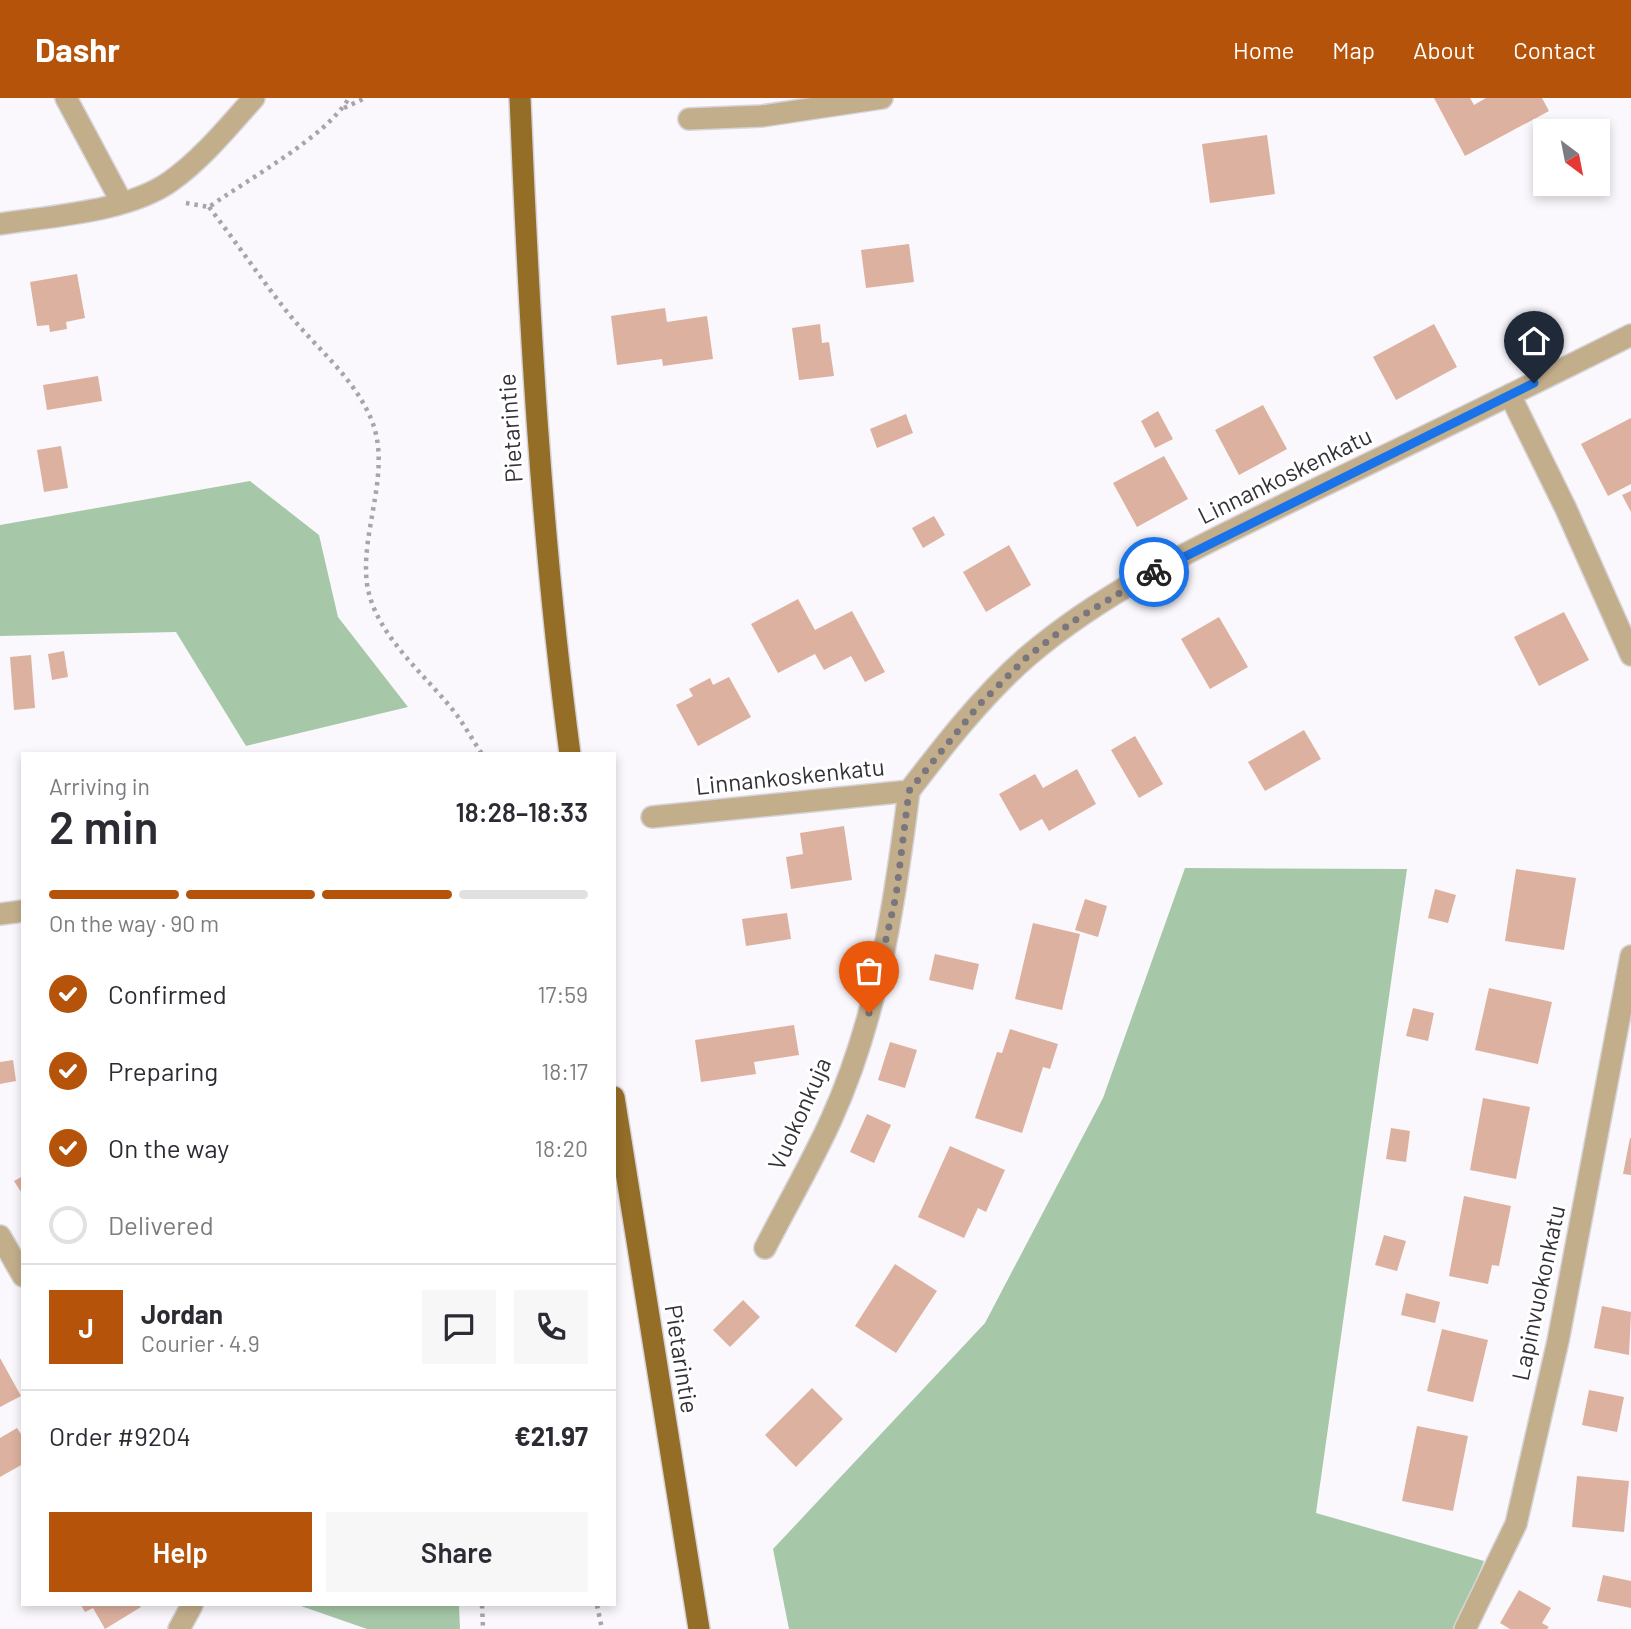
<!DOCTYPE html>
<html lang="en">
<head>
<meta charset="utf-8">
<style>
  :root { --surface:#fff; --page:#f7f7f7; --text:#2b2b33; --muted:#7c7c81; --line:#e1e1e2; --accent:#b45309 }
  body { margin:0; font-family:Barlow,sans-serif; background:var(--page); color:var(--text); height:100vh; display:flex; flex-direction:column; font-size:26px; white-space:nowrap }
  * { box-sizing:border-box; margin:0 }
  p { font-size:23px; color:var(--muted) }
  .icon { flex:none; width:38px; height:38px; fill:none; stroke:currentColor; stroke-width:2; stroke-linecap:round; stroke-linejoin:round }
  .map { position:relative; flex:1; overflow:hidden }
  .panel { position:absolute; left:21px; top:654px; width:595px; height:854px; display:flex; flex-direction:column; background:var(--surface); border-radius:0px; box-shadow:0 4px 10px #0003 }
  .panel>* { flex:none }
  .needle { width:46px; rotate:148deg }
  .controls { position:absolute; left:1533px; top:21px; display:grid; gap:14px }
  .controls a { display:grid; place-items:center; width:77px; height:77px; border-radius:0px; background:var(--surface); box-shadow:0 4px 10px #0003; font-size:35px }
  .pin { position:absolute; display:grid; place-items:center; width:60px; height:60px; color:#fff; margin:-72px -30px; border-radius:50% 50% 50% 0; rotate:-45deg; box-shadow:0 0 7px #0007 }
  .pin .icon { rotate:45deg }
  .courier { position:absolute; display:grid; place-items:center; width:70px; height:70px; margin:-35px; border:5px solid #1a73e8; border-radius:50%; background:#fff; color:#222; box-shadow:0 2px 9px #0007 }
  .overview em { font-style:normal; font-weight:600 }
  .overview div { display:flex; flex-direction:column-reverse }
  .overview { display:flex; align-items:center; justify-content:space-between; height:119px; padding:0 28px }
  h1 { font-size:46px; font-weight:600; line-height:52px }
  .bar { display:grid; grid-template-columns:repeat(4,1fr); gap:10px 7px; align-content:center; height:84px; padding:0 28px }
  .bar i { height:9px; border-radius:5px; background:var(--line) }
  .bar .on { background:var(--accent) }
  .bar p { grid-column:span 4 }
  .line { display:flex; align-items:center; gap:18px; padding:0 28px; border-top:2px solid var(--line) }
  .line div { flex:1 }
  .round { display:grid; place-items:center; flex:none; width:74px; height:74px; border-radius:0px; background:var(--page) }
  ol { padding:0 28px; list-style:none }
  li { display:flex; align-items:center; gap:21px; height:77px }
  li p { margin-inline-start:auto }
  li .icon { padding:7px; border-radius:50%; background:var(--accent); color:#fff; stroke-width:4 }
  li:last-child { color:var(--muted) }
  li i { width:38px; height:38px; border:4px solid var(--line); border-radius:50% }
  .primary-button { display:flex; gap:14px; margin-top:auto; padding:14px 28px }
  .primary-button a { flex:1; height:80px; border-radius:0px; background:var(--accent); color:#fff; font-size:28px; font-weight:600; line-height:80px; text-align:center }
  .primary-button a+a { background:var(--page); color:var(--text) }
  header { display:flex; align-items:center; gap:42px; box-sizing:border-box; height:98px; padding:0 35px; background:var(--accent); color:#fff }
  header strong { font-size:33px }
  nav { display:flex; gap:38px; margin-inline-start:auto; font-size:24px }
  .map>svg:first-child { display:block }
  .forest { fill:#a6c8a8 }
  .building { fill:#ddb1a0 }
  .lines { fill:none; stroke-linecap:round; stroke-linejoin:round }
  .minor-casing { stroke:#d6d4d9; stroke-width:24 }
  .major-casing { stroke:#d6d4d9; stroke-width:24 }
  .path { stroke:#a7a4aa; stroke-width:4.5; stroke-dasharray:3.5 5; stroke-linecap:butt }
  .minor { stroke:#c3ae8c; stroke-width:21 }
  .major { stroke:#946e26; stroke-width:21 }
  .done { stroke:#79767d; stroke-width:7; stroke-dasharray:0 12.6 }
  .route { stroke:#1a73e8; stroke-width:9 }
  .labels { text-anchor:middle; stroke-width:6; stroke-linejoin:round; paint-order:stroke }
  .street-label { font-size:24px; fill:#333038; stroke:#fff }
</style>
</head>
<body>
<header>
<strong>Dashr</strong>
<nav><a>Home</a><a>Map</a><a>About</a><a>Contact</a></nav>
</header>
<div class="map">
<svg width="1631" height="1531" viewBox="0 0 1631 1531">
  <rect width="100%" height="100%" fill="#faf8fc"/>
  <g class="forest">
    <polygon points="250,383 319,437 338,519 408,609 246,648 176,534 0,538 0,427"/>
    <polygon points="1185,770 1407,771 1316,1415 1484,1463 1456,1531 789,1531 773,1451 985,1225 1103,1000"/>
    <polygon points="298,1507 459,1507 460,1531 367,1531"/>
  </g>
  <g class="building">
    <polygon points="1434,0 1470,0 1474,7 1486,0 1542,0 1549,13 1465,58"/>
    <polygon points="1267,37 1275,96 1210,105 1202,46"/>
    <polygon points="909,146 914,184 866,190 861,152"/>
    <polygon points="77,176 85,220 66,224 67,231 50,234 49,227 37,228 30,184"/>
    <polygon points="665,210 667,224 707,218 713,261 663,268 662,261 617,267 611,218"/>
    <polygon points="820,226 822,245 829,244 834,278 799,282 792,230"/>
    <polygon points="1434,226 1457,269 1396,302 1373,259"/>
    <polygon points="98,278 102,303 47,312 43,287"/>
    <polygon points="1263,307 1287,351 1239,377 1215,332"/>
    <polygon points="1158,313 1173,341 1155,350 1141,323"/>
    <polygon points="906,316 913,335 877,350 870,331"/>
    <polygon points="1631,320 1631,386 1608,398 1581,346"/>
    <polygon points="61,348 68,390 44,394 37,352"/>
    <polygon points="1164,358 1188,401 1137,429 1113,385"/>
    <polygon points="1631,393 1631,414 1622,397"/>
    <polygon points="934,418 945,437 923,450 912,430"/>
    <polygon points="1009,447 1031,487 986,514 963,474"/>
    <polygon points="798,501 815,532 852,513 885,574 865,584 851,558 824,572 815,556 778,575 751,526"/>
    <polygon points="1564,514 1589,562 1539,588 1514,539"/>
    <polygon points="1219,519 1248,569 1210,591 1181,541"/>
    <polygon points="64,553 68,579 52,582 48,556"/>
    <polygon points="31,557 35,610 14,612 10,559"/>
    <polygon points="729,579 751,619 698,648 676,607 693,598 689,591 710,580 713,587"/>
    <polygon points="1304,632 1321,661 1265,693 1248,664"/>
    <polygon points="1135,638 1163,686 1139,700 1111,652"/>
    <polygon points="1077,671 1096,706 1049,733 1042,721 1020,733 999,696 1035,676 1043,690"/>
    <polygon points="844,728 852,782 791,791 786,759 803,756 800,735"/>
    <polygon points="1516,771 1576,780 1564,852 1505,843"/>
    <polygon points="1435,791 1456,797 1448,825 1428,820"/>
    <polygon points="1085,801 1107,808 1098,839 1075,832"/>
    <polygon points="787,815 791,841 746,848 742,821"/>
    <polygon points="1033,825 1080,836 1062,912 1015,901"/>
    <polygon points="935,856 979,866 973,892 929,882"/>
    <polygon points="1489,890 1552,904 1538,966 1475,952"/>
    <polygon points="1413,910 1434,915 1428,943 1406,938"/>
    <polygon points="794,927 799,957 754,964 756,976 701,984 695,942"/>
    <polygon points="1010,931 1058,946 1050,971 1043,969 1022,1035 975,1020 997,954 1002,955"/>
    <polygon points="890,944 917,952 905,990 878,982"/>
    <polygon points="13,962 16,983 0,986 0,964"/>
    <polygon points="1483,1000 1530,1009 1516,1081 1470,1072"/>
    <polygon points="867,1016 891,1027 874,1065 850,1054"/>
    <polygon points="1391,1030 1410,1033 1406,1064 1386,1061"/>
    <polygon points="1630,1040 1631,1040 1631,1077 1623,1076"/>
    <polygon points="950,1048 1005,1072 986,1114 978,1110 964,1140 918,1119"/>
    <polygon points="23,1078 23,1097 14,1083"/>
    <polygon points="1464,1098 1511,1108 1499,1168 1492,1167 1488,1186 1449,1178"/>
    <polygon points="1384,1137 1406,1143 1397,1173 1375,1167"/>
    <polygon points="895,1166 937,1193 896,1255 855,1228"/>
    <polygon points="1406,1195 1440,1204 1435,1225 1401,1217"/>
    <polygon points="743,1202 760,1219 730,1249 713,1232"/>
    <polygon points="1602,1208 1631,1214 1629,1257 1594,1250"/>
    <polygon points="1442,1231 1488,1242 1473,1304 1427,1293"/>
    <polygon points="0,1260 21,1298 0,1309"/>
    <polygon points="812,1290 843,1321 796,1369 765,1337"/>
    <polygon points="1589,1292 1624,1299 1617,1334 1582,1327"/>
    <polygon points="1417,1328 1468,1338 1453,1413 1402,1403"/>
    <polygon points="17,1330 23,1339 23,1366 0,1379 0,1340"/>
    <polygon points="1577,1378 1629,1383 1624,1434 1572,1429"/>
    <polygon points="1603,1477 1631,1483 1631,1510 1597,1503"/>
    <polygon points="1519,1492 1551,1510 1542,1525 1549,1529 1547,1531 1510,1531 1500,1525"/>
    <polygon points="81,1507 139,1507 141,1509 105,1531 93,1510 85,1514"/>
  </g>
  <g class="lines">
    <g class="minor-casing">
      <g id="minor">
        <polyline points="66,0 121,103"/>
        <polyline points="689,21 762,18 882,0"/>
        <path d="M0,126C51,118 128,114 171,83C202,61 228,29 254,0"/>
        <polyline points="1510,297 1566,411 1631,557"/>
        <path d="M652,719L909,693C945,646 983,597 1028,558C1111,487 1215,441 1312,393C1418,342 1525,290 1631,237"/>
        <polyline points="0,816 23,813"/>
        <polyline points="0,1138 23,1178"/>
        <path d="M765,1150C787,1107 811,1066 831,1022C878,919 895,804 909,693"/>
        <polyline points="179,1531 192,1507"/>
        <polyline points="1465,1531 1516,1426 1558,1243 1631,858"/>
      </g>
    </g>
    <g class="major-casing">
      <g id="major">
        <path d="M520,0C529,219 541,439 570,656"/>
        <polyline points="614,999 699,1531"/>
      </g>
    </g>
    <g class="path">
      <polyline points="344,10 365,0"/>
      <path d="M186,105L209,109C248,81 326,39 349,0"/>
      <path d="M209,109C236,144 261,181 288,215C317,251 354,279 372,323C392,375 360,433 367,486C375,539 429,579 459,620C467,632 474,644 482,656"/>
      <polyline points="482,1507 483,1531"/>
      <polyline points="597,1507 602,1531"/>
    </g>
    <use href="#minor" class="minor"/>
    <use href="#major" class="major"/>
  </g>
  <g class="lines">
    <polyline class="done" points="869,915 896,798 909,693 979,607 1027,559 1072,524 1154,474"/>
    <polyline class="route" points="1154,474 1534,285"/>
  </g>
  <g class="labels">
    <g class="street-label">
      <text transform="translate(511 330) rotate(-94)" y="8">Pietarintie</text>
      <text transform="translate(1285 378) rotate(-26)" y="8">Linnankoskenkatu</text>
      <text transform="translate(790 679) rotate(-6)" y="8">Linnankoskenkatu</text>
      <text transform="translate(800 1016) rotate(-66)" y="8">Vuokonkuja</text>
      <text transform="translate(1539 1195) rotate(-78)" y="8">Lapinvuokonkatu</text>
      <text transform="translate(681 1261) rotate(81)" y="8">Pietarintie</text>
    </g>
  </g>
</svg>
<div class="controls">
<a><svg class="needle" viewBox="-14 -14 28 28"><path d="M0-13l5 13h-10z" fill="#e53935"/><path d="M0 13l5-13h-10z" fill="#7c7c81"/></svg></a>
</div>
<div class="pin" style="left:869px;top:915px;background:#ea580c"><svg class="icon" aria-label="bag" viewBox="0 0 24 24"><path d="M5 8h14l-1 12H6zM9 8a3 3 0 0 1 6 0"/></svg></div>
<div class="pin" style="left:1534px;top:285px;background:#1f2937"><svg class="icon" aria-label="home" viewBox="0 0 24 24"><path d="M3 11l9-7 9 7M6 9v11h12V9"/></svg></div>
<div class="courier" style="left:1154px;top:474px"><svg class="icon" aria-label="bike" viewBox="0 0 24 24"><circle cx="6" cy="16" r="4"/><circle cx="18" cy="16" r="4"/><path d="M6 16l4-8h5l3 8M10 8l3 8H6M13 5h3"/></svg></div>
<section class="panel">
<div class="overview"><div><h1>2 min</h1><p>Arriving in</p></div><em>18:28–18:33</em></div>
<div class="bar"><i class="on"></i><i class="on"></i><i class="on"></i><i></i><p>On the way · 90 m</p></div>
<ol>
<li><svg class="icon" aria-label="check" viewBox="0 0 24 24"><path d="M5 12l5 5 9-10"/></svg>Confirmed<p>17:59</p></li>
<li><svg class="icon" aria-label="check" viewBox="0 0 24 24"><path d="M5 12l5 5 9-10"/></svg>Preparing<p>18:17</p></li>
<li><svg class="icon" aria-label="check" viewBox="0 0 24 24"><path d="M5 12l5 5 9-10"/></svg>On the way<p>18:20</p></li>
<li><i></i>Delivered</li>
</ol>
<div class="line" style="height:126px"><b class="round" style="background:var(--accent);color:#fff">J</b><div><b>Jordan</b><p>Courier · 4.9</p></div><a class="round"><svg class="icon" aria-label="chat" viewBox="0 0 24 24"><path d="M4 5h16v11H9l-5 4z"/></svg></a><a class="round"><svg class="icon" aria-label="phone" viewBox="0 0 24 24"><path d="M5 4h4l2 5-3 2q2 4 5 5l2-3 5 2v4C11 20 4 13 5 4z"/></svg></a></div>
<div class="line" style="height:91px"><div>Order #9204</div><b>€21.97</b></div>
<div class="primary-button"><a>Help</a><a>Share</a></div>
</section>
</div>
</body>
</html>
